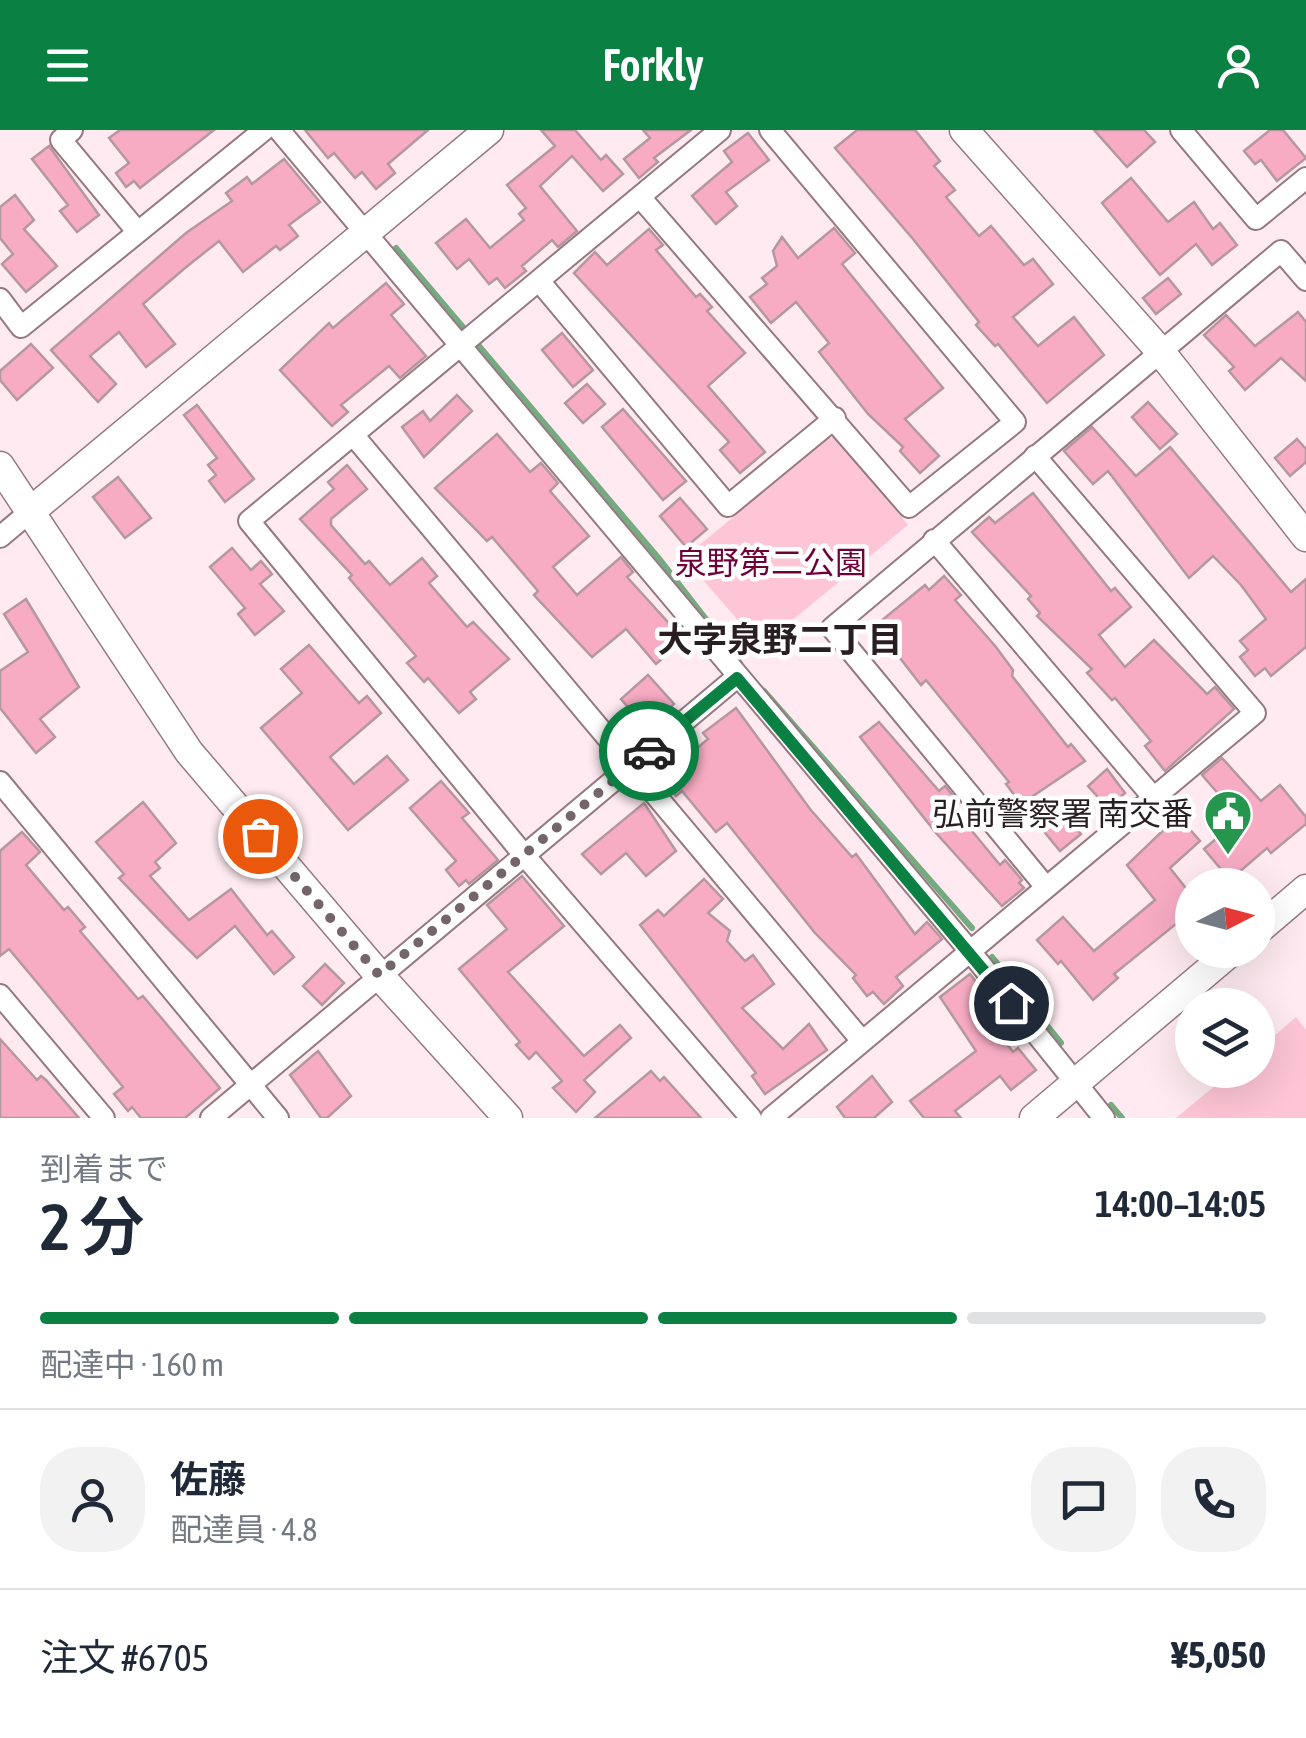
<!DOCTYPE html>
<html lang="ja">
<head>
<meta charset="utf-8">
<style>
  :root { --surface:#fff; --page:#f2f2f3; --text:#1f2937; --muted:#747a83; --line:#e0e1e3; --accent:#0b8043 }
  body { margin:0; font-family:"Asap Condensed","Noto Sans JP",sans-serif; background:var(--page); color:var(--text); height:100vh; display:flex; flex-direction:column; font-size:38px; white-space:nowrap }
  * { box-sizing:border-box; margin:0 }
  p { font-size:32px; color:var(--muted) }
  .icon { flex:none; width:55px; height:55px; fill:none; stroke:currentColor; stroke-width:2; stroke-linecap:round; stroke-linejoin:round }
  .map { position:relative; height:988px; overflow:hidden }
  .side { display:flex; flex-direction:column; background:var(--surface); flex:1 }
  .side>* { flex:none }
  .needle { width:65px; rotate:84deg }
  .controls { position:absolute; left:1175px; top:738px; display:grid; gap:20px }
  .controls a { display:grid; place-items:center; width:100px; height:100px; border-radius:50%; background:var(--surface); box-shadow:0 10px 40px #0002; font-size:50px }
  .pin { position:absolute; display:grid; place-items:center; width:85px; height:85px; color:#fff; margin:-42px; border:5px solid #fff; border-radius:50%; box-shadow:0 2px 10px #0007 }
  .courier { position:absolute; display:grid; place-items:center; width:100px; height:100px; margin:-50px; border:8px solid #0b8043; border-radius:50%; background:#fff; color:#222; box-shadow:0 2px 12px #0007 }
  .head em { font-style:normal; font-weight:600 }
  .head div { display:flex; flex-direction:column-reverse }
  .head { display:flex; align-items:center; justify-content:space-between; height:170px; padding:0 40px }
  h1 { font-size:65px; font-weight:600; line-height:75px }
  .bar { display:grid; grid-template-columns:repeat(4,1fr); gap:15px 10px; align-content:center; height:120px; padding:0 40px }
  .bar i { height:12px; border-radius:8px; background:var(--line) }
  .bar .current { background:var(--accent) }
  .bar p { grid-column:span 4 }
  .line { display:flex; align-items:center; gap:25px; padding:0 40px; border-top:2px solid var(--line) }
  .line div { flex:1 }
  .round { display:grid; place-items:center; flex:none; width:105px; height:105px; border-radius:40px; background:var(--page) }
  header { display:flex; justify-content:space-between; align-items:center; height:130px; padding:0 40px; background:var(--accent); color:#fff; font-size:45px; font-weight:600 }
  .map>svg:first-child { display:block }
  .green { fill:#fdc5d5 }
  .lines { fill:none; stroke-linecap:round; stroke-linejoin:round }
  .stream { stroke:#76ab81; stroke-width:6 }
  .building { fill:#f7acc4; stroke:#b597a0; stroke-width:2.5 }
  .street-casing { stroke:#957981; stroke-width:24 }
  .secondary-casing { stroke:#957981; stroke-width:31 }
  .street { stroke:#fff; stroke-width:20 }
  .secondary { stroke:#fff; stroke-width:28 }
  .done { stroke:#746569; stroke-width:10; stroke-dasharray:0 18 }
  .route { stroke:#0b8043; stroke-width:12 }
  .labels { text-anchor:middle; stroke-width:9; stroke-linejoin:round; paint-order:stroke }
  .park-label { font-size:32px; fill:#700039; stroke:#fff }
  .poi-label { font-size:32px; fill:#291e21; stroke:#fff; text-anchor:end }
  .neighbourhood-label { font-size:35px; font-weight:bold; fill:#291e21; stroke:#fff }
</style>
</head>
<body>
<header><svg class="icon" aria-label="menu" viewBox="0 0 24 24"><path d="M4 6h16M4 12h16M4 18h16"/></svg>Forkly<svg class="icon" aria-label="person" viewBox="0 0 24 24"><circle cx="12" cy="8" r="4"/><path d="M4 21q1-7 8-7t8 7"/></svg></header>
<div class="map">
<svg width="1306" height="988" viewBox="0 0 1306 988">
  <rect width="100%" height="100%" fill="#feeaf0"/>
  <g class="green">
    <polygon points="838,307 908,395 767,511 755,510 684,428 828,308"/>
    <polygon points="1296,887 1306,900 1306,988 1176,988 1234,940 1258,940 1258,920"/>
  </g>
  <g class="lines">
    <g class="stream">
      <polyline points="396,118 661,431 740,533"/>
      <polyline points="764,561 972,798"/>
      <polyline points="992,827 1061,913"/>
      <polyline points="1111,975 1122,988"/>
    </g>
  </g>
  <g class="building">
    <polygon points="120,0 214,0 140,58 134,51 126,57 116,43 129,33 109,8"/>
    <polygon points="305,0 428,0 388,34 395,43 376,59 362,42 355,48 334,23 328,28"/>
    <polygon points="541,0 575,0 601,30 606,25 623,44 603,61 572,26 540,56 577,101 558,117 552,110 522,136 526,141 505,158 497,148 489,154 469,129 457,139 436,113 466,89 490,118 524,90 519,84 526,78 507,55 555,16"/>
    <polygon points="643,0 691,0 654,28 658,32 639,48 624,29 650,8"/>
    <polygon points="857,0 915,0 940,31 934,36 955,60 946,67 979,106 991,96 1024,135 1033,129 1053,154 1013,187 1038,216 1074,187 1104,225 1047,273 998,214 995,216 976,195 979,192 913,109 835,18"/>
    <polygon points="1094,0 1144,0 1155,12 1127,37"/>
    <polygon points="1270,0 1283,0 1306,28 1277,51 1261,30 1255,34 1244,21"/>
    <polygon points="748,3 769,30 726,62 737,76 716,94 692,66 732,32 724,21"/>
    <polygon points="49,16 99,85 77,102 60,81 68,75 32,29"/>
    <polygon points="284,29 320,72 289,95 298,106 280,120 276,116 243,142 219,111 185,138 143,174 175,214 146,237 119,202 90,226 116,254 98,272 51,220 186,103 232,71 226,63 247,47 252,54"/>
    <polygon points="1131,48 1168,92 1194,72 1213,99 1220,93 1237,115 1212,135 1196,114 1160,145 1102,73"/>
    <polygon points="15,65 34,90 24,99 57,136 26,162 2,134 13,124 0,108 0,77"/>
    <polygon points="834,98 855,123 842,134 943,258 905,289 939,326 920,343 900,321 903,317 868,284 819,222 829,213 796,172 771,193 750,167 767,154 762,148 777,136 773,121 782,107 798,128"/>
    <polygon points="649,99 663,115 656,120 696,167 700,164 712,177 707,181 745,223 708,256 765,322 740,343 720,320 729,312 574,143 595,122 607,135"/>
    <polygon points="1168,148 1181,164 1156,184 1143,168"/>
    <polygon points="386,153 404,174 391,185 426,226 400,248 389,236 341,275 348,282 332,296 280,240 329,193 333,198"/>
    <polygon points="1298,182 1306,192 1306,251 1281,228 1245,260 1229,241 1234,237 1204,205 1226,185 1255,216"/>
    <polygon points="562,203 593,240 573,257 542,220"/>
    <polygon points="31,214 53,238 17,270 0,250 0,241"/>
    <polygon points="587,254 605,274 583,293 565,273"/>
    <polygon points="457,265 472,281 424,327 402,297 423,281 430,291"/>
    <polygon points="1148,272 1177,304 1160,319 1132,287"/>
    <polygon points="197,275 254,349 225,372 209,351 216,345 208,335 217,328 184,285"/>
    <polygon points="623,279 686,351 663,370 602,297"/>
    <polygon points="1092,297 1136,346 1170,317 1291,462 1306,449 1306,517 1271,546 1265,538 1255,546 1240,527 1248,520 1240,511 1266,489 1241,455 1213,426 1189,448 1108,341 1093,354 1064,321"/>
    <polygon points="497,304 530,342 541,333 558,353 550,361 589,406 553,437 577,465 621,427 633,442 627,447 684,510 656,534 626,499 592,527 534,465 538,461 492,407 487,411 435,358"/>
    <polygon points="1297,309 1306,319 1306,332 1290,346 1275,328"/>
    <polygon points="347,335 367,359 331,389 331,395 365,434 369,431 390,455 422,428 437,446 429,453 467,497 473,492 509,529 470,562 476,569 459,583 428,548 424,552 407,533 416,526 349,448 352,445 300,389 334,359 328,352"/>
    <polygon points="118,347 151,388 125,408 93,367"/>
    <polygon points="1033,363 1111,461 1115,458 1131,477 1099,505 1125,537 1154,510 1207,564 1215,557 1234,579 1165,641 1145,616 1151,611 1115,568 1112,570 1087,543 1092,539 1037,486 1040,483 1028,469 1031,466 972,402 989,387 995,393"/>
    <polygon points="680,368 707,399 686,417 660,386"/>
    <polygon points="232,418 251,440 261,431 272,444 260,454 284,481 255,505 238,484 245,478 210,437"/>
    <polygon points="944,446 961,465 955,470 996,517 1013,540 1012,546 1068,617 1071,614 1085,631 1021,674 1006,654 1009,652 926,550 921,555 875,496 925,455 929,460"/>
    <polygon points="26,469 79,557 40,589 55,607 36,623 0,578 0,541 28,522 4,484"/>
    <polygon points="309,515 359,573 367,566 381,583 330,627 354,654 387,626 408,650 348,700 261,598 302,563 281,539"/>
    <polygon points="648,545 674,574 646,598 621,569"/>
    <polygon points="736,578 810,679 852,727 856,724 915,804 927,792 942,809 896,847 903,856 884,874 873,862 867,866 853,848 856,845 815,803 727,693 716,702 682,661 676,666 661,648 708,609 703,603"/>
    <polygon points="879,592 939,661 945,656 959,673 953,678 1000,735 1005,730 1022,750 1019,753 1024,758 1002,776 936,703 860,607"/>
    <polygon points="1222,628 1261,671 1280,655 1306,687 1306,694 1271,723 1267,718 1230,750 1204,719 1240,689 1202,645"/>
    <polygon points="1107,639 1125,663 1108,678 1088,656"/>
    <polygon points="441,651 469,683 462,688 498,730 469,754 466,750 459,756 446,740 456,731 410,678"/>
    <polygon points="143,672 176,713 155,732 160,738 150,746 189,790 231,759 267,805 272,801 294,827 274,844 235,796 197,828 169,800 119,748 124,744 96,712"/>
    <polygon points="644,673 676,721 646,746 626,723 601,744 582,724"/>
    <polygon points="1061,681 1081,704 1060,721 1042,699"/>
    <polygon points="1178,686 1200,711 1170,738 1192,766 1192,781 1114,844 1118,848 1093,870 1061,831 1058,834 1037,810 1063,787 1094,821 1155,770 1127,735"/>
    <polygon points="22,702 40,722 26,735 64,780 68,777 85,797 80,801 138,869 143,866 220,958 185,988 141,988 132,977 128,981 114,964 123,957 45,862 9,819 0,826 0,721"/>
    <polygon points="522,746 564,796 508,842 584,926 620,895 631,908 584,950 595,962 576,982 553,958 562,951 536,922 529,929 516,915 520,912 459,839 507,799 487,775"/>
    <polygon points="704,749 723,769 708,783 730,801 727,811 745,831 753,825 774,854 742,878 783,919 809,894 827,920 765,964 752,946 756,943 640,795 658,780 664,786"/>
    <polygon points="325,834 344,853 322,875 303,856"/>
    <polygon points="970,844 997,880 987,887 1013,922 1018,918 1036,940 1011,960 1000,946 955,981 961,988 924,988 910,971 976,921 940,867"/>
    <polygon points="0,909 37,950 41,946 46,950 79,988 0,988"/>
    <polygon points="318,921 351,966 327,988 321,988 290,945"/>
    <polygon points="651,941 660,951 664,947 701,988 595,988"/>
    <polygon points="872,946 892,972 874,988 845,988 837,977"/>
  </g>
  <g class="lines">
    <g class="street-casing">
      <g id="street">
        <polyline points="72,0 61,10 136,100"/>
        <polyline points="279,0 969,820 1104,988"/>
        <polyline points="720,0 249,391 524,725 751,988"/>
        <polyline points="1181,0 1256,89 1306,48"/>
        <polyline points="640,67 909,377 1015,292 770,0"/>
        <polyline points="540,152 728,376 835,288"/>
        <polyline points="0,169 21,197 264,0"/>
        <polyline points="354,306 862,911"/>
        <polyline points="0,407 31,381"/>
        <polyline points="934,410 1153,667"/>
        <polyline points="0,652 278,988"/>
        <polyline points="1045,756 832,498 1281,121 1306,150"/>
        <polyline points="0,865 104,988"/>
        <polyline points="211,988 737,547"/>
        <polyline points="771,988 1255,583 1035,326"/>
      </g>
    </g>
    <g class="secondary-casing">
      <g id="secondary">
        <polyline points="964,0 1160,221 1306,407"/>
        <polyline points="0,336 189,622 379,845 508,988"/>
        <polyline points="31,381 489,0"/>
        <polyline points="1258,800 1306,759"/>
        <polyline points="1034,988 1233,820"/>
      </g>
    </g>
    <use href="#street" class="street"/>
    <use href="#secondary" class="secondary"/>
  </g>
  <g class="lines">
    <polyline class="done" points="260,706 379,845 649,621"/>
    <polyline class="route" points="649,621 737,548 1011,873"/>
  </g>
  <defs>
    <g id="civic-pin" transform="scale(2.5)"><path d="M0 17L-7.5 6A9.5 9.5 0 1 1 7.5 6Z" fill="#26954e" stroke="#fff"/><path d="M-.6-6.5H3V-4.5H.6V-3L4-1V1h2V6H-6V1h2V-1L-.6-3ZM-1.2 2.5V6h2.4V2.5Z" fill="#fff"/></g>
  </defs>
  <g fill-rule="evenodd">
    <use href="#civic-pin" x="1228" y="684"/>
  </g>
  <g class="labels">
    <g class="park-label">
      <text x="771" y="444">泉野第二公園</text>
    </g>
    <g class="poi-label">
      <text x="1193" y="695">弘前警察署 南交番</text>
    </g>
    <g class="neighbourhood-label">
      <text x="780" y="522">大字泉野二丁目</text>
    </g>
  </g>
</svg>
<div class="controls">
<a><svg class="needle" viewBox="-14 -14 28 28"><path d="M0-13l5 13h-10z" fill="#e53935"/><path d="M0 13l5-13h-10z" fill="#747a83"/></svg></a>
<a><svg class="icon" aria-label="layers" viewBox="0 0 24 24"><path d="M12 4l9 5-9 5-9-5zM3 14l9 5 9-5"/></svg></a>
</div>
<div class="pin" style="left:260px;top:706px;background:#ea580c"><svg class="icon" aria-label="bag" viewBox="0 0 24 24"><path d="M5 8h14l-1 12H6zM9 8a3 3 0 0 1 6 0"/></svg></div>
<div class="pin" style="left:1011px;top:873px;background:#1f2937"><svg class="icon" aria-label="home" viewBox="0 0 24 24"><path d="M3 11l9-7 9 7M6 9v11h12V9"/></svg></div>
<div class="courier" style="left:649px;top:621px"><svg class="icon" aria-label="car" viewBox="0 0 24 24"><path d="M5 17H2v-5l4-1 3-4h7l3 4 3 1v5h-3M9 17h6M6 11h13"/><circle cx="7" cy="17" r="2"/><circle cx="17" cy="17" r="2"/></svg></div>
</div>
<section class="side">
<div class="head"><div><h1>2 分</h1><p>到着まで</p></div><em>14:00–14:05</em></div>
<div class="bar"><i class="current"></i><i class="current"></i><i class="current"></i><i></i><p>配達中 · 160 m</p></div>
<div class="line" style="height:180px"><a class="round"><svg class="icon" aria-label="person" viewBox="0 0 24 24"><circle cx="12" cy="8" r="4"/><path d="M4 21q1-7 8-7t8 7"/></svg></a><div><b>佐藤</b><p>配達員 · 4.8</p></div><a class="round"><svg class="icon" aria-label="chat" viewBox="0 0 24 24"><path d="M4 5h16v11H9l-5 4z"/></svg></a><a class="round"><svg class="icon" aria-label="phone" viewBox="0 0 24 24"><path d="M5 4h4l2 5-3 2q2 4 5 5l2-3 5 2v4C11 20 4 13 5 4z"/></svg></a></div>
<div class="line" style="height:130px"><div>注文 #6705</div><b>¥5,050</b></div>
</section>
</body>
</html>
